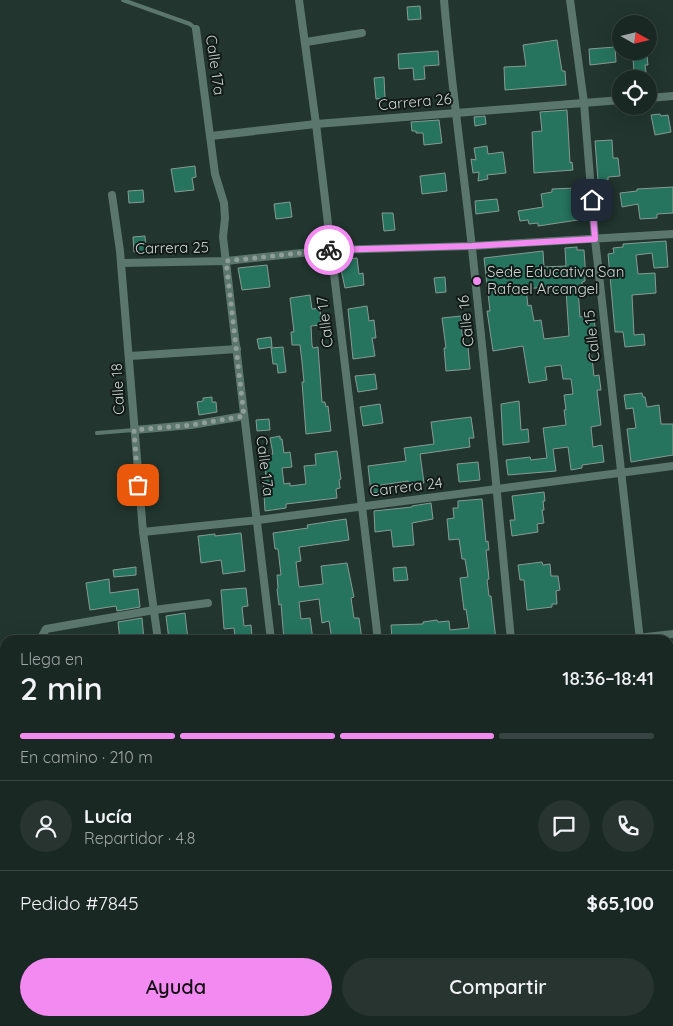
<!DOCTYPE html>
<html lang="es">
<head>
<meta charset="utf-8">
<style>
  :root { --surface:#1a2823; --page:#273430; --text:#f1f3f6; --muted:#9fa6a6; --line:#384441; --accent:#f28af2 }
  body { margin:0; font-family:Quicksand,sans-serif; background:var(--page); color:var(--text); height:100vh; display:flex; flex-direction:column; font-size:19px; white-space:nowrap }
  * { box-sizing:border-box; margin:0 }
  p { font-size:16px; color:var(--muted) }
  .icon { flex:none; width:28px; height:28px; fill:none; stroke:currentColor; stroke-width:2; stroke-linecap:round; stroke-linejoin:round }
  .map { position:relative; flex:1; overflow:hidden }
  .panel { position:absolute; left:0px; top:635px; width:674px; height:391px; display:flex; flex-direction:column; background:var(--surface); border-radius:15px 15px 0 0; box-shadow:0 5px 20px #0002,0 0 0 1px var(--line) }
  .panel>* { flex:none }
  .needle { width:32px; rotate:98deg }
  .buttons { position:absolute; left:612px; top:15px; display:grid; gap:10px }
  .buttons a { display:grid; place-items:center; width:45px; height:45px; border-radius:50%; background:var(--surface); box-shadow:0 5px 20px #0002,0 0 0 1px var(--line); font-size:25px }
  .pin { position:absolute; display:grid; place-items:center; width:42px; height:42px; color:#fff; margin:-21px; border-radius:10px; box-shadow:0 2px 8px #0006 }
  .courier { position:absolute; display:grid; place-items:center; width:50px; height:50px; margin:-25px; border:4px solid #f28af2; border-radius:50%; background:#fff; color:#222; box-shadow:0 1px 6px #0007 }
  .summary em { font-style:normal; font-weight:600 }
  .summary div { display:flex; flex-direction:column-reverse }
  .summary { display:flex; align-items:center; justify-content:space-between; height:85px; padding:0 20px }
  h1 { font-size:32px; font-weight:600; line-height:38px }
  .bar { display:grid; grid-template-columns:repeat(4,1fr); gap:8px 5px; align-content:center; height:60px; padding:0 20px }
  .bar i { height:6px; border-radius:4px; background:var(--line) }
  .bar .selected { background:var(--accent) }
  .bar p { grid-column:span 4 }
  .line { display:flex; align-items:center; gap:12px; padding:0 20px; border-top:1px solid var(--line) }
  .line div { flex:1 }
  .round { display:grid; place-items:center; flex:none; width:52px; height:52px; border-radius:26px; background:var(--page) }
  .primary-button { display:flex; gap:10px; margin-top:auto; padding:10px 20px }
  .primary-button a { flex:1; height:58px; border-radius:30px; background:var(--accent); color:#111; font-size:20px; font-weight:600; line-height:58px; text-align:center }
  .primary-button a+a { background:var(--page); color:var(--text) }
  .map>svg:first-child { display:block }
  .building { fill:#26735e; stroke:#869b93; fill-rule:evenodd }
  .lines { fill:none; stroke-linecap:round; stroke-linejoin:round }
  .service { stroke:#5b776d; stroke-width:4 }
  .minor { stroke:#5b776d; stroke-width:8 }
  .done { stroke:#909e99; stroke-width:5; stroke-dasharray:0 9 }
  .route { stroke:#f28af2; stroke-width:6 }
  .poi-dot { fill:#f28af2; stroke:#121a18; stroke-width:2 }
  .labels { text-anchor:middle; stroke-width:4; stroke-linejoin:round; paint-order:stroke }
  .street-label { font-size:15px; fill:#cbd6d2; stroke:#121a18 }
  .poi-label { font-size:15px; fill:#cbd6d2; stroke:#121a18; text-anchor:start }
</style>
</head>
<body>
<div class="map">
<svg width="673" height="1026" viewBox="0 0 673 1026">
  <rect width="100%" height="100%" fill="#22352f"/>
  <g class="building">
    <polygon points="420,6 421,19 408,20 407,7"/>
    <polygon points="557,40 562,71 565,71 566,85 505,90 504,67 526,66 523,45"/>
    <polygon points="615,47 616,62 590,65 589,49"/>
    <polygon points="438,51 439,65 424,66 425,79 414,80 413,68 399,69 398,54"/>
    <polygon points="647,56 648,65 645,65 646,72 634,73 633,58"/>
    <polygon points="384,77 385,98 376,99 374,78"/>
    <polygon points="567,110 570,163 572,162 573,170 534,173 532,132 542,131 540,112"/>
    <polygon points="660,114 661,116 668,115 671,132 655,135 651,115"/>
    <polygon points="485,116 486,124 475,126 474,117"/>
    <polygon points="439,120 442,143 424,145 423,133 416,133 416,131 412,131 411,122"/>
    <polygon points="612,140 613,158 618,158 620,176 608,177 608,180 598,181 595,141"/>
    <polygon points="487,146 488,154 503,152 506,173 487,175 488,179 478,181 479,172 473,173 471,159 476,160 474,148"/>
    <polygon points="195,166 196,177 192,178 194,190 175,192 171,169"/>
    <polygon points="445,173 447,191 422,194 420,176"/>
    <polygon points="673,187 673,213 657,214 657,218 640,219 638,204 622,207 620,193 637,191 637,189"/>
    <polygon points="575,188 578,220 538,226 538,223 529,224 528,220 520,221 518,211 543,207 541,194 552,192 552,189"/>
    <polygon points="143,190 144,202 129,203 128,191"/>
    <polygon points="497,199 499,211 476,214 475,201"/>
    <polygon points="290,202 292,217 276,219 274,204"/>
    <polygon points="382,213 393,213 395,230 384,231"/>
    <polygon points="145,236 146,251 134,252 133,237"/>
    <polygon points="666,241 668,267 654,268 652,253 636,255 638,274 655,273 656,293 632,295 634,335 644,334 645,345 625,347 623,332 615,332 608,254 614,253 613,248 623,247 623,244"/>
    <path d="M577,247V250H584L585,264V281L582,282V288L578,289L580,317L594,316L596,339L590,340L594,376L599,375L601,390H597L601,425L591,427L593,447L602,445L604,462L582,465V468L571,470L568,447L553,449L556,471L508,475L506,460L530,457L531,460L547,458L543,428L566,425L564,410H566L564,395L573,394L571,379H563L561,365L545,367L547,380L529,383L523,346L493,351L487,311H490L484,258L543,251L544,267L566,266L565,248ZM546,287L547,291L566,290L569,336L544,339L541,320L534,321L531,305L528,306L526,289Z"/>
    <polygon points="357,258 359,274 363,273 364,285 345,288 339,260"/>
    <polygon points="267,265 270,287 242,290 238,268"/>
    <polygon points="445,277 446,292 436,293 434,278"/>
    <polygon points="310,295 312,309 320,308 321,325 311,326 312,345 313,348 318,347 322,402 325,402 326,407 328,406 331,431 306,434 302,382 304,382 302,362 300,345 292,345 291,332 294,332 290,298"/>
    <polygon points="367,306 369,321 374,320 376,338 372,338 375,356 353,359 348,309"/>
    <polygon points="461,316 463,346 468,346 470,369 446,371 444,348 446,348 442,318"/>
    <polygon points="271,337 272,347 259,349 257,339"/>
    <polygon points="283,347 286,372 278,373 277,364 273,364 271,348"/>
    <polygon points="375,374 377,389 358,392 355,376"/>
    <polygon points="642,393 643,397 645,397 647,407 659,405 661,424 673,424 673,455 631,462 627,429 636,428 633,408 626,409 624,395"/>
    <polygon points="212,397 212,402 216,402 217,412 199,415 197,402 203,401 203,398"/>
    <polygon points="519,401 521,430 528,429 529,442 503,445 501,404"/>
    <polygon points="380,404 383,423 363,426 360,407"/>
    <polygon points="471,417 474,438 469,438 470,447 420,454 424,483 409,485 408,481 381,485 382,492 371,493 368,466 406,461 404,448 434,444 431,422"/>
    <polygon points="269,419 270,430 257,431 256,420"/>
    <polygon points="280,436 280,439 282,439 284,453 290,452 292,467 282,468 284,484 290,483 290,486 306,484 304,466 316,465 315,454 337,451 341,479 339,480 340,488 336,489 337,498 286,504 286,508 265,511 263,477 266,476 265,467 268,466 266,455 273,454 270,438"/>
    <polygon points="478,462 480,480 459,482 457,464"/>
    <polygon points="544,492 545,501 543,501 544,510 542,510 544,523 537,524 538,532 512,536 510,520 515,520 512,496"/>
    <polygon points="482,499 486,542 488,541 489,550 486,550 489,579 487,580 489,596 491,596 496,640 392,640 391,625 423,624 423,622 437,620 438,622 449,621 450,630 469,628 466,609 464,610 460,578 468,577 465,559 462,559 459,539 449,540 447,519 454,518 453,508 458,508 458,501"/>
    <polygon points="431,503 433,519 412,523 414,545 393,547 391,530 375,532 374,511 412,507 412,506"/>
    <polygon points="346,519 349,540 299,547 301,561 296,562 299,587 323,584 321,566 347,563 354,597 351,598 354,618 359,618 362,640 332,640 329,621 322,623 319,599 299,602 301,619 310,618 313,640 284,640 281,604 279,605 277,589 278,588 277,575 281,575 278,549 275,549 273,533 308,528 307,525"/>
    <polygon points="241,533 245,571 223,574 221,560 201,563 198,536 215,534 215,536"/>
    <polygon points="542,562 543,565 550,564 551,576 558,576 560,590 556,591 557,604 552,604 552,607 527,610 524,580 520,580 518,565"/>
    <polygon points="136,567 136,575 114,577 113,570"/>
    <polygon points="406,567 408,580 394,581 393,568"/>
    <polygon points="109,579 110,593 138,589 140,607 117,611 116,606 90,610 86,583"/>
    <polygon points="246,588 248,606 242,607 244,626 251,625 252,636 235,639 234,628 224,629 221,590"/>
    <polygon points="185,613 188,640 169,640 166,616"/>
    <polygon points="142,618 144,640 120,640 118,622"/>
  </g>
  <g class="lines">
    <g class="service">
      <polyline points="123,0 190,24 196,29"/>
      <polyline points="97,433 134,430"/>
    </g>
    <g class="minor">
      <polyline points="299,0 316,124 378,640"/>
      <path d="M444,0C451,83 463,165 472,248C486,379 499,509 511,640"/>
      <polyline points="570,0 584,103 595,239 640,640"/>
      <polyline points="196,29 215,174 224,203 225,218 223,237 271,640"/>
      <polyline points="306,42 362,33"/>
      <polyline points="649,98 673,96"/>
      <polyline points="211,136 316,124 621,100"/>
      <polyline points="112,195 120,251 143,532 158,640"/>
      <polyline points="121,263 226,261 330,250 472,246 673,234"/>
      <polyline points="130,356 237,349"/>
      <polyline points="134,430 191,425 244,416"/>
      <polyline points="143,532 258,520 673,466"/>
      <polyline points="40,640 46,629 154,610 208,603"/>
      <polyline points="620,640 673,634"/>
      <polyline points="0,698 5,698"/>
      <polyline points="669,775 673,774"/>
      <polyline points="0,856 5,855"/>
      <polyline points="669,887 673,921"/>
      <polyline points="669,946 673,946"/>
      <polyline points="0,953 5,953"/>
      <polyline points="85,1021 86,1026"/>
      <polyline points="198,1021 199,1026"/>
      <polyline points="311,1021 312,1026"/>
      <polyline points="422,1021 423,1026"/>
      <polyline points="549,1021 549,1026"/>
    </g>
  </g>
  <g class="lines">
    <polyline class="done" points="138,485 134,430 191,425 244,416 226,261 329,250"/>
    <polyline class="route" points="329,250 472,246 595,239 592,200"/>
  </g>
  <circle class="poi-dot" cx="477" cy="281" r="5"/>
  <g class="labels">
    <g class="street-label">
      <text transform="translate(215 65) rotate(82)" y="5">Calle 17a</text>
      <text transform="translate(415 102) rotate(-5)" y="5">Carrera 26</text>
      <text transform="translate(172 248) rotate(-1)" y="5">Carrera 25</text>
      <text transform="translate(466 321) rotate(-96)" y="5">Calle 16</text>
      <text transform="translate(325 322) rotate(-97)" y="5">Calle 17</text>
      <text transform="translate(592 336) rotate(-96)" y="5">Calle 15</text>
      <text transform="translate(118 389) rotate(-93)" y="5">Calle 18</text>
      <text transform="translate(265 466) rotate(83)" y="5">Calle 17a</text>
      <text transform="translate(406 487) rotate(-7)" y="5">Carrera 24</text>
    </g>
    <g class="poi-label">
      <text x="487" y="277">Sede Educativa San<tspan x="487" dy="17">Rafael Arcangel</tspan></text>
    </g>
  </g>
</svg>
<div class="buttons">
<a><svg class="needle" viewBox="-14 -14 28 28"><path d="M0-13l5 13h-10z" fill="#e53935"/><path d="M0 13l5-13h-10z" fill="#9fa6a6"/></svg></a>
<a><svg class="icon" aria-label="locate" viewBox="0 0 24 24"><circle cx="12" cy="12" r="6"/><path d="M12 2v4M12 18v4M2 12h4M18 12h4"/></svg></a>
</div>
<div class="pin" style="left:138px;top:485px;background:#ea580c"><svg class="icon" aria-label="bag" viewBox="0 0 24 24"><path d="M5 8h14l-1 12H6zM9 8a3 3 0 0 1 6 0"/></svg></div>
<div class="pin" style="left:592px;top:200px;background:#1f2937"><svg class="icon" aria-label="home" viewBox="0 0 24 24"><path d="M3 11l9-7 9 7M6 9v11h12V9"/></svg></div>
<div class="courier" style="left:329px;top:250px"><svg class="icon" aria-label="bike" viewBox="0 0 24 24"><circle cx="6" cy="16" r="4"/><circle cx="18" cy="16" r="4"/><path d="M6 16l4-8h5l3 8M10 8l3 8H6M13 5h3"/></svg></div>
<section class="panel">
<div class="summary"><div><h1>2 min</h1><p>Llega en</p></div><em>18:36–18:41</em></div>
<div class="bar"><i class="selected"></i><i class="selected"></i><i class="selected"></i><i></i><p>En camino · 210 m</p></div>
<div class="line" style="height:90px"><a class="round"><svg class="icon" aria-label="person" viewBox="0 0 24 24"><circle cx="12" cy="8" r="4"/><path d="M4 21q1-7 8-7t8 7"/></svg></a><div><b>Lucía</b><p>Repartidor · 4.8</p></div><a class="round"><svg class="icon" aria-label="chat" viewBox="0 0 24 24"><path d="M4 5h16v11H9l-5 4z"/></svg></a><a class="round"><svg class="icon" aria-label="phone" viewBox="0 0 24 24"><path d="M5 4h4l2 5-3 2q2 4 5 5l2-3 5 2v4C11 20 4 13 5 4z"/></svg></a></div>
<div class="line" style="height:65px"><div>Pedido #7845</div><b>$65,100</b></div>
<div class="primary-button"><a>Ayuda</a><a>Compartir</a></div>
</section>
</div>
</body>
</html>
